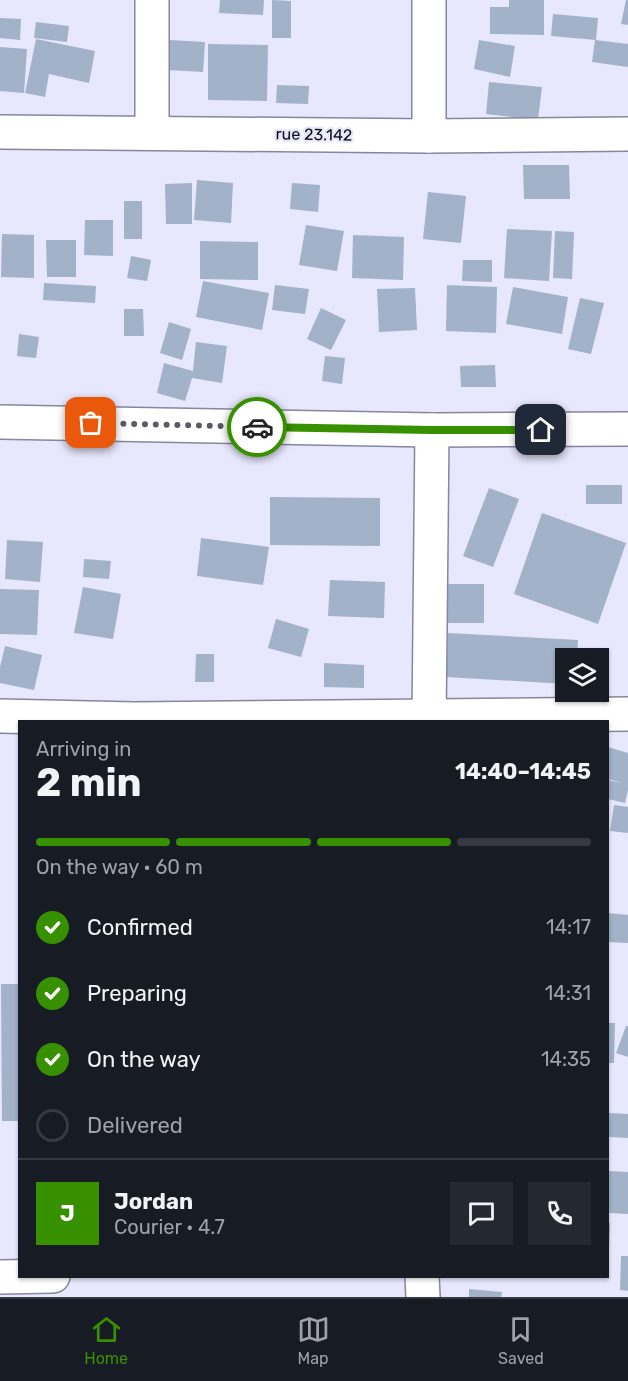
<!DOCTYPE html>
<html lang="en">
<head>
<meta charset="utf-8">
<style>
  :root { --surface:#171b24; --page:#242831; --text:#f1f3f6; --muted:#9ea1a6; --line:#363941; --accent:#369000 }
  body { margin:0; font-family:Rubik,sans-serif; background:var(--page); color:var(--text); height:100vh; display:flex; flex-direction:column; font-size:22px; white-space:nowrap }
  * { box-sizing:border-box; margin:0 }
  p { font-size:20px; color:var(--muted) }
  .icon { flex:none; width:33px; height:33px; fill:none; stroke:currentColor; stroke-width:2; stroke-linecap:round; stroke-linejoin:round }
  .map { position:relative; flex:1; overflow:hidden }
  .sheet { position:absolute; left:18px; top:720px; width:591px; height:558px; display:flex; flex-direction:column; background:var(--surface); border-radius:0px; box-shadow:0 2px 4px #0004 }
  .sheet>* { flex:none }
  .controls { position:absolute; left:555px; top:648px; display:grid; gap:12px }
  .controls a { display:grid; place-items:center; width:54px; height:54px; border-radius:0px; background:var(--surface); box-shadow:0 2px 4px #0004; font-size:30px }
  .pin { position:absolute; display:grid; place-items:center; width:51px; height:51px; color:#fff; margin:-26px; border-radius:12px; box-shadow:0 3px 9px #0006 }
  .courier { position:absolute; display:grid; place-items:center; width:60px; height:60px; margin:-30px; border:4px solid #369000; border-radius:50%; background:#fff; color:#222; box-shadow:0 2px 8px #0007 }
  .overview em { font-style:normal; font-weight:700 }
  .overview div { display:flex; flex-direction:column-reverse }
  .overview { display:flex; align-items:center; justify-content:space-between; height:102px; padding:0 18px }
  h1 { font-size:39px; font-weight:700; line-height:45px }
  .bar { display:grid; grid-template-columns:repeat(4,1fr); gap:9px 6px; align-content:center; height:72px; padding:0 18px }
  .bar i { height:8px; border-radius:4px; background:var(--line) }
  .bar .active { background:var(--accent) }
  .bar p { grid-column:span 4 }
  .line { display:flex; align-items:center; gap:15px; padding:0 18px; border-top:2px solid var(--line) }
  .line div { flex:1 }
  .round { display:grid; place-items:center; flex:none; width:63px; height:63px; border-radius:0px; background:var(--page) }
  ol { padding:0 18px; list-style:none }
  li { display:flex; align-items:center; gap:18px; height:66px }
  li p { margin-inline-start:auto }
  li .icon { padding:6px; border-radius:50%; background:var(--accent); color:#fff; stroke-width:4 }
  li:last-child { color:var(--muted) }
  li i { width:33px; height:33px; border:3px solid var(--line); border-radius:50% }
  .menu { display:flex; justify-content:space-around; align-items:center; height:84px; border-top:2px solid var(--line); background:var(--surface); font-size:16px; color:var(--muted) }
  .menu a { display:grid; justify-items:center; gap:3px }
  .menu .active { color:var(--accent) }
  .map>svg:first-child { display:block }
  .building { fill:#a2b2c9 }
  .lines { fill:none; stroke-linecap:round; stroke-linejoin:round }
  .minor-casing { stroke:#87869f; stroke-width:36 }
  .minor { stroke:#fff; stroke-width:33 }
  .done { stroke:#5a5a68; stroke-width:6; stroke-dasharray:0 10.8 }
  .route { stroke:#369000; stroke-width:8 }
  .labels { text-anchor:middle; stroke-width:4.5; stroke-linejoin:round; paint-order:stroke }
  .street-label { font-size:16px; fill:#0e0e17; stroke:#e7e7fd }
</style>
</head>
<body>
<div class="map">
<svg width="628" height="1297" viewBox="0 0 628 1297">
  <rect width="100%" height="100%" fill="#e7e7fd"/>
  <g class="building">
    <polygon points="220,0 264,0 263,15 219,13"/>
    <polygon points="272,0 291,1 291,38 272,38"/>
    <polygon points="509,0 544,0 544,35 490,34 490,7 509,7"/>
    <polygon points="626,0 628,0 628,25 621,24"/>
    <polygon points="553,14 598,18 596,40 551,36"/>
    <polygon points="0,18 21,19 20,40 0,38"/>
    <polygon points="36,22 69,26 67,42 34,38"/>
    <polygon points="36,39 95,51 89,83 49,74 45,97 25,93"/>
    <polygon points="169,40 205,42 203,72 167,70"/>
    <polygon points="479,40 515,46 510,77 474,69"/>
    <polygon points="595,40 628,44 628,67 592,62"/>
    <polygon points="208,44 268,45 267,101 208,100"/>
    <polygon points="0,47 27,49 24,93 0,91"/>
    <polygon points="489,82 542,87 538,120 486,114"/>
    <polygon points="277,85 309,86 308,104 276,103"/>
    <polygon points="523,165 569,165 570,199 524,199"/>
    <polygon points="197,180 233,183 231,223 194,220"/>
    <polygon points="192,183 192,224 166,224 165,184"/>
    <polygon points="292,183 320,185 318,212 290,209"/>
    <polygon points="428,192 466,196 461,243 423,239"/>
    <rect x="124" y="201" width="18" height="38"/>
    <polygon points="85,220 113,220 113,256 84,255"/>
    <polygon points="306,225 344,231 337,271 299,265"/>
    <polygon points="507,229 552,231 549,281 504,278"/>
    <polygon points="555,231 574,232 572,279 553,278"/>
    <polygon points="2,234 34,235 34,278 1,277"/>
    <polygon points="353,235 404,237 403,280 352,278"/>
    <polygon points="46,240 76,240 76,277 47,277"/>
    <polygon points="200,241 258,242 258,280 200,279"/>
    <polygon points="131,256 151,260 147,281 127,278"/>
    <polygon points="463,260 492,260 492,282 462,281"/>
    <polygon points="203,281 269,293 262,330 196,317"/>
    <polygon points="44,283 96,286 95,303 43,300"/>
    <polygon points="275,285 309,289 305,314 272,310"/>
    <polygon points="447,285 497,287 496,333 446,331"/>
    <polygon points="513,287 568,297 562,334 506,324"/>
    <polygon points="415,288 417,330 379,332 377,289"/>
    <polygon points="580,298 604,303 591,354 568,349"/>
    <polygon points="321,308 346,320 331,350 307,339"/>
    <polygon points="124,309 143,309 144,336 124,336"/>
    <polygon points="169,322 191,329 182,360 160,353"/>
    <polygon points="19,334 39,337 36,358 17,356"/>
    <polygon points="196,342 227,346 222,383 192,378 185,401 157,393 164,363 193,371"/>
    <polygon points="325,356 345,358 342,384 322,381"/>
    <polygon points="495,365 496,387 461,387 460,366"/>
    <rect x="586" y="485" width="36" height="19"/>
    <polygon points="489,488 519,499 493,567 463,556"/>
    <polygon points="270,497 380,498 380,546 270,545"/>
    <polygon points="542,513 626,543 598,624 514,594"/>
    <polygon points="201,538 269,547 263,585 197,576"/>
    <polygon points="7,540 43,542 40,582 5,579"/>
    <polygon points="84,559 111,561 109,579 83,577"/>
    <polygon points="330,580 385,582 384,618 328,616"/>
    <polygon points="445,584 484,584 484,623 444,623"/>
    <polygon points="83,587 121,594 113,639 74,633"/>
    <polygon points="0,589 39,590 37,635 0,634"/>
    <polygon points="276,619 309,629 301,657 268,648"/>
    <polygon points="448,633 578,640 577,658 566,658 566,684 446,677"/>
    <polygon points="5,646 42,655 34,690 0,683 0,667"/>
    <polygon points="196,654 214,654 214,682 195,682"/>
    <polygon points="324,663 364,665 364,688 324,687"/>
    <polygon points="608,747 628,753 628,790 625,803 608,799 608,780 622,783 608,779"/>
    <polygon points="614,805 628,807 628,833 610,831"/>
    <polygon points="608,913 628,915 628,943 608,942"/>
    <polygon points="1,984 20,984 20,1121 2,1121"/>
    <polygon points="608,1023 615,1023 614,1063 608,1063"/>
    <polygon points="626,1026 628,1026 628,1057 616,1053"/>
    <polygon points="608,1113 628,1114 628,1138 608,1137"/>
    <polygon points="608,1171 628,1172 628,1214 608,1213"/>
    <polygon points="608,1223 610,1223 609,1250 608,1250"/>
    <polygon points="621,1256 628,1256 628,1291 620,1290"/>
    <polygon points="469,1289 502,1292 501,1297 469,1297"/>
  </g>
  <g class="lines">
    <g class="minor-casing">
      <g id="minor">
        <polyline points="429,0 429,136"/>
        <polyline points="0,132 429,136 628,134"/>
        <polyline points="152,132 152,0"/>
        <polyline points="0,422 432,430 628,429"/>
        <polyline points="0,716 134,719 628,714"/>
        <polyline points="429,722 432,430"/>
        <polyline points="422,1276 423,1297"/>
        <polyline points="0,1277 53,1276"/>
      </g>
    </g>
    <use href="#minor" class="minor"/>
  </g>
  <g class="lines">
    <polyline class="done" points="91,423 257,427"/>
    <polyline class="route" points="257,427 432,430 541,430"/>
  </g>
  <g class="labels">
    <g class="street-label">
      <text transform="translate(314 134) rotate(1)" y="6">rue 23.142</text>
    </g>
  </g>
</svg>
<div class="controls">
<a><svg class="icon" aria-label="layers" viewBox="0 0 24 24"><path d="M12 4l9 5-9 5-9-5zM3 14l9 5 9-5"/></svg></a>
</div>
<div class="pin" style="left:91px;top:423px;background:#ea580c"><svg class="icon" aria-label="bag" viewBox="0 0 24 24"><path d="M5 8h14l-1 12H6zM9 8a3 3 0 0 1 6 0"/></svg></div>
<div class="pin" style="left:541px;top:430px;background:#1f2937"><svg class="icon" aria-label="home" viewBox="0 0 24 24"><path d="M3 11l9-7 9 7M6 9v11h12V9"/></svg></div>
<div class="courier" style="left:257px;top:427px"><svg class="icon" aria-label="car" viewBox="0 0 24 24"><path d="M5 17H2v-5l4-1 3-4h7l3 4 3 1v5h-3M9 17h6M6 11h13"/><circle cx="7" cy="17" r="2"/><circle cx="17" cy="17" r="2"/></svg></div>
<section class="sheet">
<div class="overview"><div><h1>2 min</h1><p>Arriving in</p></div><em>14:40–14:45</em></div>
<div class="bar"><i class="active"></i><i class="active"></i><i class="active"></i><i></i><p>On the way · 60 m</p></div>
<ol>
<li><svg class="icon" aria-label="check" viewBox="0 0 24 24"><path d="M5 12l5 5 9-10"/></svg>Confirmed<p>14:17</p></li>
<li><svg class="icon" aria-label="check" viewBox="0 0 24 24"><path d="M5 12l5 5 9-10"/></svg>Preparing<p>14:31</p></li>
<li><svg class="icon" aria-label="check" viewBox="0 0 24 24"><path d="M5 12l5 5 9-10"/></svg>On the way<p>14:35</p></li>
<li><i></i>Delivered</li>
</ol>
<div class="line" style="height:108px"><b class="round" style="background:var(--accent);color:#fff">J</b><div><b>Jordan</b><p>Courier · 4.7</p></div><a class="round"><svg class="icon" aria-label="chat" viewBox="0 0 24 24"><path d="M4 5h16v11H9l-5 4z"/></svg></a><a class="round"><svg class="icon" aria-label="phone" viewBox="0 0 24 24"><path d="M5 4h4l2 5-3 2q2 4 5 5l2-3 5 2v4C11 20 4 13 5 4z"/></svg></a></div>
</section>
</div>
<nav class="menu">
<a class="active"><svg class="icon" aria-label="home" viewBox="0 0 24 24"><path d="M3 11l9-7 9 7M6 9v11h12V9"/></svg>Home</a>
<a><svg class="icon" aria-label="map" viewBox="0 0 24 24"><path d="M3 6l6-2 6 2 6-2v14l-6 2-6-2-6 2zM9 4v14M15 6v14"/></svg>Map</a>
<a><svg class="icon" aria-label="saved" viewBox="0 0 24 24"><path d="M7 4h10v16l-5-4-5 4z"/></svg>Saved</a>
</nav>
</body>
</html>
